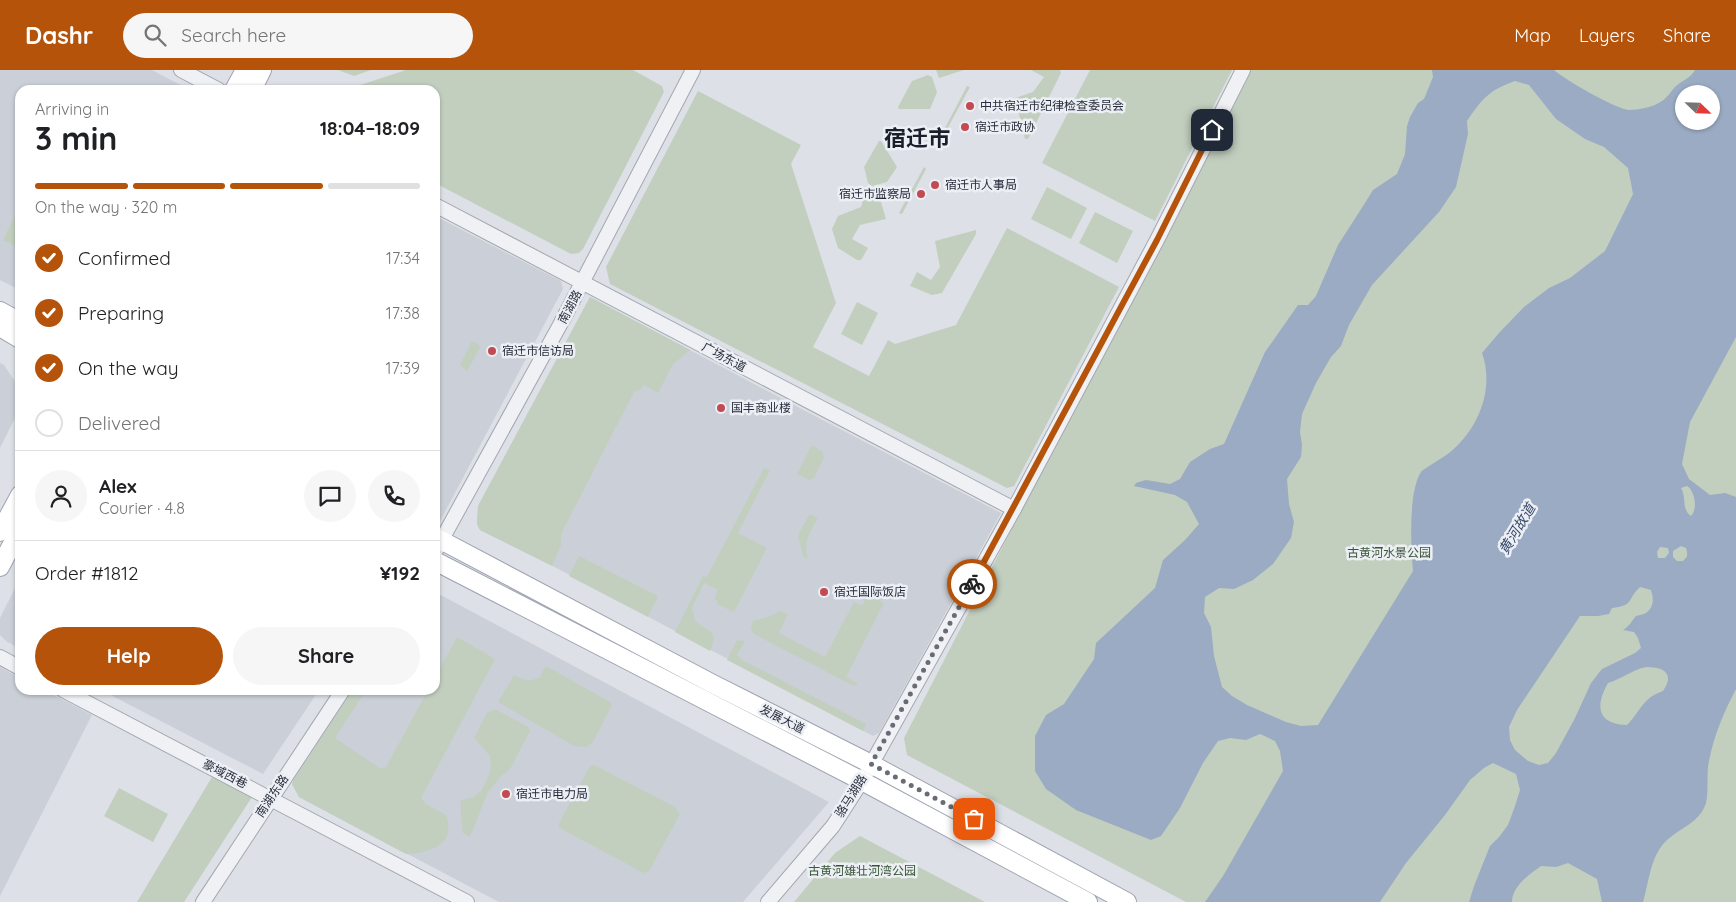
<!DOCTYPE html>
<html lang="en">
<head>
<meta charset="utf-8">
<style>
  :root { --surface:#fff; --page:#f6f6f6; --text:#202124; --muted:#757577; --line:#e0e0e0; --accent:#b45309 }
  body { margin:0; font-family:Quicksand,"Noto Sans SC",sans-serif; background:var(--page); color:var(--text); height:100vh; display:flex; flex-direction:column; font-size:19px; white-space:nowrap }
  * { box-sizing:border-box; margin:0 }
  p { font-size:16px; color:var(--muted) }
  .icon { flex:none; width:28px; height:28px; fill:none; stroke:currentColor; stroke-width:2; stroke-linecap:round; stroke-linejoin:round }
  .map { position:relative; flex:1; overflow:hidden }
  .sheet { position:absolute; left:15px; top:15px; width:425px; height:610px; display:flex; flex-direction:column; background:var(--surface); border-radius:15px; box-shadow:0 1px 4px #0004 }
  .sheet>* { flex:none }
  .needle { width:32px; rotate:113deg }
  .tools { position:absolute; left:1675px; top:15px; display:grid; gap:10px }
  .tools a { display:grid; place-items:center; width:45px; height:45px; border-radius:50%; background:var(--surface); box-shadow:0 1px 4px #0004; font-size:25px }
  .pin { position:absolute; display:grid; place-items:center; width:42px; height:42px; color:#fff; margin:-21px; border-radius:10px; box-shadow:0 2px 8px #0006 }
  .courier { position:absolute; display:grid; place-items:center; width:50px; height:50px; margin:-25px; border:4px solid #b45309; border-radius:50%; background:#fff; color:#222; box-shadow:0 1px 6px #0007 }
  .overview em { font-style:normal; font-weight:700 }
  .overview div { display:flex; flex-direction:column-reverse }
  .overview { display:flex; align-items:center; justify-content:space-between; height:85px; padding:0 20px }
  h1 { font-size:32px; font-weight:700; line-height:38px }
  .bar { display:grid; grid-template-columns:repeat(4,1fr); gap:8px 5px; align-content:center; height:60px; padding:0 20px }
  .bar i { height:6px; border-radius:4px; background:var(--line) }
  .bar .active { background:var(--accent) }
  .bar p { grid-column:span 4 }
  .line { display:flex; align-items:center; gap:12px; padding:0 20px; border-top:1px solid var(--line) }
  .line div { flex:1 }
  .round { display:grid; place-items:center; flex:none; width:52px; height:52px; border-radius:26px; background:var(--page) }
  ol { padding:0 20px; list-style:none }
  li { display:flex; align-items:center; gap:15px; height:55px }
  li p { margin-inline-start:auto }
  li .icon { padding:5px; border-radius:50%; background:var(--accent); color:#fff; stroke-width:4 }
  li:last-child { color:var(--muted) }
  li i { width:28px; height:28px; border:2px solid var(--line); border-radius:50% }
  .button { display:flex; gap:10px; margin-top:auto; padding:10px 20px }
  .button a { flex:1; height:58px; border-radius:30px; background:var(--accent); color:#fff; font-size:20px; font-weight:700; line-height:58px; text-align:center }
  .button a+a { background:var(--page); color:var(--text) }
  header { display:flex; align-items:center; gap:30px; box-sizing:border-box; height:70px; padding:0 25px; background:var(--accent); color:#fff }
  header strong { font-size:24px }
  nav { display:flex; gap:28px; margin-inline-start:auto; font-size:18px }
  .search { width:350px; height:45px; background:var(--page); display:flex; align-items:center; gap:12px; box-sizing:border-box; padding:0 18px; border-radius:28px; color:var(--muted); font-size:19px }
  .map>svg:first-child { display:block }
  .built { fill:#cbcfd7 }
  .green { fill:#c2cfbf; fill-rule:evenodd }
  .water { fill:#9aabc3; fill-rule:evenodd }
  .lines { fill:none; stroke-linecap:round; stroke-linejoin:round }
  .minor-casing { stroke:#a3a7af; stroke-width:16 }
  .major-casing { stroke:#9da3b0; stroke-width:20 }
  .minor { stroke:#eff1f4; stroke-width:14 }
  .major { stroke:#fff; stroke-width:18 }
  .done { stroke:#676c77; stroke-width:5; stroke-dasharray:0 9 }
  .route { stroke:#b45309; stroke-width:6 }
  .poi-dot { fill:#c24b53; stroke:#eceff4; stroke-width:2 }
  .labels { text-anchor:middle; stroke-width:5; stroke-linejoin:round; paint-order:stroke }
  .poi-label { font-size:12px; fill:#282d3b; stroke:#eceff4; text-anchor:start }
  .street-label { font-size:12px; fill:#282d3b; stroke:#eceff4 }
  .park-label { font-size:12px; fill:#3a5536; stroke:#eceff4 }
  .water-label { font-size:14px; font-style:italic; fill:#35496b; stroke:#eceff4 }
  .town-label { font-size:22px; font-weight:bold; fill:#1a1f2c; stroke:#eceff4 }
</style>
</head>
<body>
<header>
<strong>Dashr</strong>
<div class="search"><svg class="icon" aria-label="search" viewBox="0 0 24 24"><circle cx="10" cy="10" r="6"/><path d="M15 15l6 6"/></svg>Search here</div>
<nav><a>Map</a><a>Layers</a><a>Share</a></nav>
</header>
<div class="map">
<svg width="1736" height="832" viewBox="0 0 1736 832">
  <rect width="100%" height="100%" fill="#dde0e6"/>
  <g class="built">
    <polygon points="0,0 152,0 190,20 20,20 20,220 0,210"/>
    <polygon points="435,146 561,211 563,219 438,455 435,455"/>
    <polygon points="590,227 792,334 1001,443 879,663 873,666 547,493 480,460 477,454 478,436"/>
    <polygon points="0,293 4,295 20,319 20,338 0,378"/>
    <polygon points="20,508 20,579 6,571 0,565 0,548"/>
    <polygon points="435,522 829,732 743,832 499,832 299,727 292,714 294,709 353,620 435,620"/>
    <polygon points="0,597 20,608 20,620 44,620 92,645 0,826"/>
    <polygon points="101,620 319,620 263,704"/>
  </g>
  <g class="green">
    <polygon points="338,0 371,0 354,6"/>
    <polygon points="406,0 633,0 662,16 664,22 583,179 579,183 571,184 435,113 435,20 352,20 357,16"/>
    <polygon points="936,0 964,0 939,8"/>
    <polygon points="1031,0 1060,0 1061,3 1028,69 1025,69 1015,28 1033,22 1044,7"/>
    <polygon points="1090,0 1232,0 1155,151 1042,93"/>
    <path d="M1248,0H1736V832H1186L907,685L904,668ZM1684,24H1711V51H1684Z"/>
    <polygon points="928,5 932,7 937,22 930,39 899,39 898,37 912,11"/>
    <polygon points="967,16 970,17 947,59 945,58"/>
    <polygon points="698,21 801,75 791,94 836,233 813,277 869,306 888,270 895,274 956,255 1007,158 1119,217 1014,416 1007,418 610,214 606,197"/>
    <polygon points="879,71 881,71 897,97 887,112 872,116 868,113 864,97"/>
    <polygon points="924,97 926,99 902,144 899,143"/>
    <polygon points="1047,117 1087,138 1071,169 1031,149"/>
    <polygon points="878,122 886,149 860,155 852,169 868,178 861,190 857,190 838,178 832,159 838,146 861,137 865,124"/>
    <polygon points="20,135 20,179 3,170"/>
    <polygon points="1095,142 1133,161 1117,193 1079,173"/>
    <polygon points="976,160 976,164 942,223 932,225 910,216 917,202 931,210 940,197 935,171"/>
    <polygon points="590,227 690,280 673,294 658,323 644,315 640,320 634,322 561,464 561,475 552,496 480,460 477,454 478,436"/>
    <polygon points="857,232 878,243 862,275 841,264"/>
    <polygon points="472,271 481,276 467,301 460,295"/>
    <polygon points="812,375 822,381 824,387 814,408 809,410 797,404"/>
    <path d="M764,398L770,400L738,463L767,478L734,542L717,534L718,531L714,529L718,520L704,513L692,538L695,550C708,563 720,559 710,581L675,562L703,506L707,507Z"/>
    <path d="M810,444L818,448C810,462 803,472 808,489L803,486L798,465Z"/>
    <polygon points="579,486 658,526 648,547 569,506"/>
    <polygon points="868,524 884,533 846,607 858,614 854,616 754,564 751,559 753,551 768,547 780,541 788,544 779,563 825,587 854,532 862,536"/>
    <path d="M457,567L495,589L421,728L426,734L446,745C457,775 429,783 406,784L299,727L292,714L294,709L353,620H366L335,668L381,699L386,697L428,620H435V607Z"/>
    <polygon points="737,570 745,571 737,585 742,590 866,654 863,661 727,590"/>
    <path d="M546,596L610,632L612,635L593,672L586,677L574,676L498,632L514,605C523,610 529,612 539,608Z"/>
    <path d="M495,639L528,657L530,661L510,699L501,706L488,722L470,767L463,763C462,757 460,735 461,730L474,727L482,720L491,700L490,686L474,668L487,643Z"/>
    <polygon points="594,695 675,737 680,744 649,801 644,803 638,800 558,757 560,751 590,696"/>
    <polygon points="212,707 252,727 184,832 137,832"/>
    <polygon points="119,718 168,744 153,772 104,746"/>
    <polygon points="860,766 985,832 794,832 835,783"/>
  </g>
  <path class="water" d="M1432,0H1554C1565,10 1616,39 1629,40C1638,40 1654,37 1662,31C1667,28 1671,21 1675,17C1682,10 1690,9 1695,0H1736V267L1690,352L1682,394L1689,409L1710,425L1725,423L1736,427V619C1724,642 1714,665 1709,691C1706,704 1709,720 1706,733C1700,753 1679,758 1665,772C1650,788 1649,812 1643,832H1602L1597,809L1568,793L1556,797L1541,796C1530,804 1512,816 1512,832H1469L1474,816L1490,776L1499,767L1508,755L1515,736L1520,720L1516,704L1493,693L1484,698L1470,710L1445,745L1406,793L1380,832H1205L1223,806L1283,701L1280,681L1275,671L1260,664L1246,670L1230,668L1218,671L1203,693L1180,738L1161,766L1151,770L1076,740L1046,719L1035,701V666L1046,645L1064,634L1094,589L1096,573L1155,518L1163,490L1185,470L1199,454L1187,432L1175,425L1134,416L1136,413L1146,410L1170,414L1180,409L1190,392L1210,379L1224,374L1265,282L1298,235H1308L1316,226L1338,175L1365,133L1373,120L1397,104L1405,84L1407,56L1410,47L1418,33L1424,29L1433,7ZM1515,11L1529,15L1556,49L1585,69L1604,77L1628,98L1633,124L1605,181L1570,208L1549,218L1524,237L1499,263L1482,283C1495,319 1478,360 1449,383C1444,387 1422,400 1421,402C1408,422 1411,478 1413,501L1318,655L1301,656L1286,652L1247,635L1232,626L1222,617L1214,586L1211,557L1204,543L1205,527L1219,518L1234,519L1253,510L1273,494L1291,468L1294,452L1289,434L1287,409L1301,387L1302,375L1300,362L1302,344L1316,313L1331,287L1341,276L1349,255L1372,215L1439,142L1456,117L1468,64L1467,51C1482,29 1489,20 1515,11ZM1684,24H1711V51H1684ZM1687,416C1695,421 1698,439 1691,446C1681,439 1687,428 1681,418ZM1681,476L1686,478C1688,484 1688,487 1683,491H1677L1673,487V481ZM1660,477L1668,478L1669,483L1665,488H1658L1657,482ZM1640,517L1651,520C1654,529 1654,539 1644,544C1642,545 1638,545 1636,546C1632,550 1631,555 1623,560L1634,562L1638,568L1641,578L1635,583L1602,599L1591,613L1575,648L1556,683L1548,693L1539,695L1528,691L1515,680L1510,670L1509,657L1517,640L1580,546H1598L1609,544L1612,538C1634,536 1627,529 1640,517ZM1647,597C1664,597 1675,604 1663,621C1642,628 1641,641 1627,655C1597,654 1595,636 1608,613C1622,609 1633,599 1647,597Z"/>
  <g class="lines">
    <g class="minor-casing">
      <g id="minor">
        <polyline points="181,0 219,20"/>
        <polyline points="435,135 1014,439"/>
        <polyline points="435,482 561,253 693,0"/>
        <polyline points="0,587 20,598"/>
        <polyline points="63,620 467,832"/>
        <polyline points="203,832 343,620"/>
        <polyline points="768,832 833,756 862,711 1014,439 1157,170 1243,0"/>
      </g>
    </g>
    <g class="major-casing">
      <g id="major">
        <polyline points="234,20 245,0"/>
        <polyline points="252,20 262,0"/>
        <polyline points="0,241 20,252"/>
        <polyline points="0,257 20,269"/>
        <polyline points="0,462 20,425"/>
        <polyline points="435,467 711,613 871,694 1127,832"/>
        <polyline points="435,491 862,711 1088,832"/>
        <polyline points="0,497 20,459"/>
      </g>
    </g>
    <use href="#minor" class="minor"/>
    <use href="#major" class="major"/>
  </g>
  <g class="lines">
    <polyline class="done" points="972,514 871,694 974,749"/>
    <polyline class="route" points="972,514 1157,170 1212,60"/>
  </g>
  <g class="poi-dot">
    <circle cx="970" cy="36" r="5"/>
    <circle cx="965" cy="57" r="5"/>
    <circle cx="935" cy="115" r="5"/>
    <circle cx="921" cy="124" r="5"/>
    <circle cx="492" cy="281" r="5"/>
    <circle cx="721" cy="338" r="5"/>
    <circle cx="824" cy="522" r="5"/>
    <circle cx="506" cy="724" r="5"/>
  </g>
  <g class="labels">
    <g class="poi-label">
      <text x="980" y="40">中共宿迁市纪律检查委员会</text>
      <text x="975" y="61">宿迁市政协</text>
      <text x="945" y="119">宿迁市人事局</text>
      <text x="911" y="128" text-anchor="end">宿迁市监察局</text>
      <text x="502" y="285">宿迁市信访局</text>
      <text x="731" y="342">国丰商业楼</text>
      <text x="834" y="526">宿迁国际饭店</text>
      <text x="516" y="728">宿迁市电力局</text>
    </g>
    <g class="street-label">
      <text transform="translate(570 237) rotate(-62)" y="4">南湖路</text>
      <text transform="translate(724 287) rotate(28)" y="4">广场东道</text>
      <text transform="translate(782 649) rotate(27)" y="4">发展大道</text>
      <text transform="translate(225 704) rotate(27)" y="4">豪域西巷</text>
      <text transform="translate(272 726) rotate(-56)" y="4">南湖东路</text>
      <text transform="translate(851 726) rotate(-58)" y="4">骆马湖路</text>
    </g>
    <g class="park-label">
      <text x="1389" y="487">古黄河水景公园</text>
      <text x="862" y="805">古黄河雄壮河湾公园</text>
    </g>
    <g class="water-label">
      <text transform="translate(1517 459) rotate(-59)" y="5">黄河故道</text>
    </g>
    <g class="town-label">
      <text x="917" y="76">宿迁市</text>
    </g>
  </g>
</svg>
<div class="tools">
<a><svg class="needle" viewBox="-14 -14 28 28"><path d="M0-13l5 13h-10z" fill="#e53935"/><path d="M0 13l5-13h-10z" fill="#757577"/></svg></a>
</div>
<div class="pin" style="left:974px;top:749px;background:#ea580c"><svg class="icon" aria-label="bag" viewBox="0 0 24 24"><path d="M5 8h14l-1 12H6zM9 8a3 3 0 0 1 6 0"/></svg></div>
<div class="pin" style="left:1212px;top:60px;background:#1f2937"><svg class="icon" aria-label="home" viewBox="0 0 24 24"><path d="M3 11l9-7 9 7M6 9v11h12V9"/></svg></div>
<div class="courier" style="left:972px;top:514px"><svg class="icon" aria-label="bike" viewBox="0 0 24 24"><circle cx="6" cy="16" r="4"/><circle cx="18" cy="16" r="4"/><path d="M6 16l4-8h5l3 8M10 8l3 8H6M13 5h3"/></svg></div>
<section class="sheet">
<div class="overview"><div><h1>3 min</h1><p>Arriving in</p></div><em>18:04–18:09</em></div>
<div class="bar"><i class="active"></i><i class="active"></i><i class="active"></i><i></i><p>On the way · 320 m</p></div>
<ol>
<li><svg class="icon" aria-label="check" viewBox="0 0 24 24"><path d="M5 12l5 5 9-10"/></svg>Confirmed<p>17:34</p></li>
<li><svg class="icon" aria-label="check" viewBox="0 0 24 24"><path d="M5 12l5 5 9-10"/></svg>Preparing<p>17:38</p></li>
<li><svg class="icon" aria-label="check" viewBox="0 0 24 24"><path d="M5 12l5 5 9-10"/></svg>On the way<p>17:39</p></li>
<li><i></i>Delivered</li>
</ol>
<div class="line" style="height:90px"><a class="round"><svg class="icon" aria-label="person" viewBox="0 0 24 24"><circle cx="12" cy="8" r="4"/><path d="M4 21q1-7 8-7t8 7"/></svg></a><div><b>Alex</b><p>Courier · 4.8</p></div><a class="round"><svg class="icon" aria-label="chat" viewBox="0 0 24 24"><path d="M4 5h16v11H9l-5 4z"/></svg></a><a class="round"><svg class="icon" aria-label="phone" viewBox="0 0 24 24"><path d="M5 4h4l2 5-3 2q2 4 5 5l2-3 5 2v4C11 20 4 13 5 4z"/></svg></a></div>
<div class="line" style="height:65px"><div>Order #1812</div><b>¥192</b></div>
<div class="button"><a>Help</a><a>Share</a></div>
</section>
</div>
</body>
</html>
